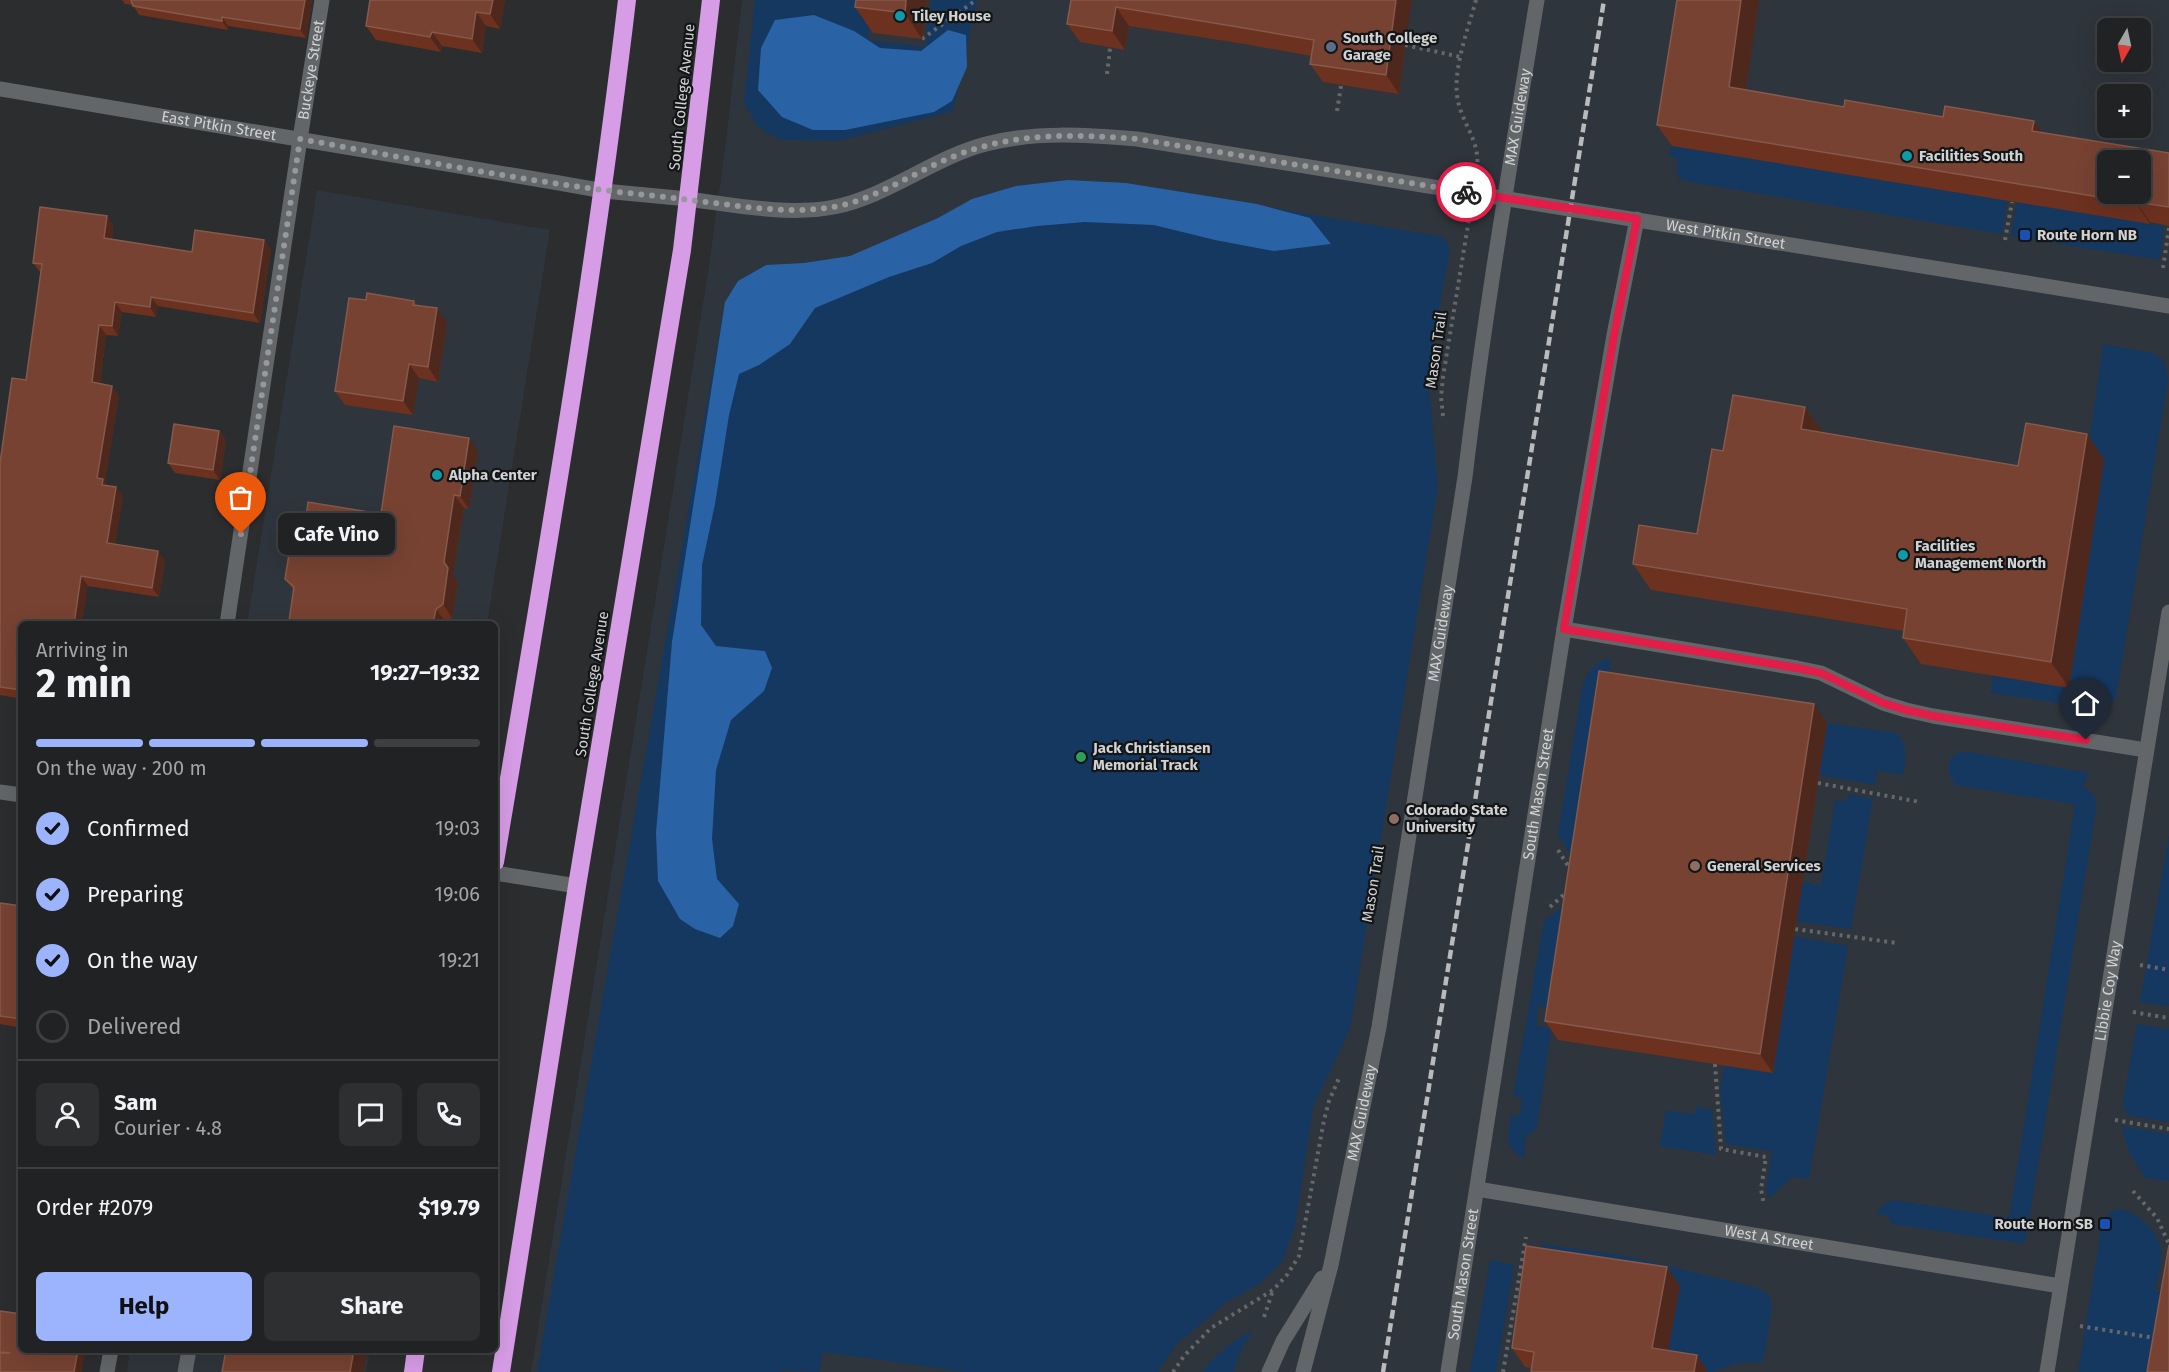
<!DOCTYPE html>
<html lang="en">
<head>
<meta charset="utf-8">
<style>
  :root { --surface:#202223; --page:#2d2f30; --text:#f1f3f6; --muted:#a2a4a6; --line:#3d3f41; --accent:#9bb4fd }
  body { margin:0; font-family:"Fira Sans",sans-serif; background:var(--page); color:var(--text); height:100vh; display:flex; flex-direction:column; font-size:22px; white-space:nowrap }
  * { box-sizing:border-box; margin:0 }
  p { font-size:20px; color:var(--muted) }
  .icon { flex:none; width:33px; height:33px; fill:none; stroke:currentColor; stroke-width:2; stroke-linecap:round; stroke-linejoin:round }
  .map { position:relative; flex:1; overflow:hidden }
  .sheet { position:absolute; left:18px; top:621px; width:480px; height:732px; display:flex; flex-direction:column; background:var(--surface); border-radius:9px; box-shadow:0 6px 24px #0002,0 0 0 2px var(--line) }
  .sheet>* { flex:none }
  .needle { width:39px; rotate:189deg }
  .controls { position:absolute; left:2097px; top:18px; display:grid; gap:12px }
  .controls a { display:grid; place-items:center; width:54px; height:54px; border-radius:9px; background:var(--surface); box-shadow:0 6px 24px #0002,0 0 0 2px var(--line); font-size:30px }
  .pin { position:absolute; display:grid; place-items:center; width:51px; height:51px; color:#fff; margin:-62px -26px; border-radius:50% 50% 50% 0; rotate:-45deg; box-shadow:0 0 6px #0007 }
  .pin .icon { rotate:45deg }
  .courier { position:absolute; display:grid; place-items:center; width:60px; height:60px; margin:-30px; border:4px solid #e11d48; border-radius:50%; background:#fff; color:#222; box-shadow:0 2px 8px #0007 }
  .bubble { position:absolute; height:42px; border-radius:9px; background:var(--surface); box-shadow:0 6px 24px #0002,0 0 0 2px var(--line); font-size:20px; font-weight:700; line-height:42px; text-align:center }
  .head em { font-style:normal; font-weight:700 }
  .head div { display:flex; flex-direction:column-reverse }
  .head { display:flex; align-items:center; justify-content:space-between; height:102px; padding:0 18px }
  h1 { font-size:39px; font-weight:700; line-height:45px }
  .bar { display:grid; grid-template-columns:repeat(4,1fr); gap:9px 6px; align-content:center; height:72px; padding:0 18px }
  .bar i { height:8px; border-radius:4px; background:var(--line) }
  .bar .selected { background:var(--accent) }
  .bar p { grid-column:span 4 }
  .line { display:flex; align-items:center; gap:15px; padding:0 18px; border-top:2px solid var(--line) }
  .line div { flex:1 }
  .round { display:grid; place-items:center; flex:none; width:63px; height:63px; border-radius:9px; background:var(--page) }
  ol { padding:0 18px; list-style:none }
  li { display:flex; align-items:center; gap:18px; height:66px }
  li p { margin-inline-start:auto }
  li .icon { padding:6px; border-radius:50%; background:var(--accent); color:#111; stroke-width:4 }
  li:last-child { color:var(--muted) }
  li i { width:33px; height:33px; border:3px solid var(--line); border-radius:50% }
  .action { display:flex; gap:12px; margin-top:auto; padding:12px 18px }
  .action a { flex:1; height:69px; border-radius:9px; background:var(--accent); color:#111; font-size:24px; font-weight:700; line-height:69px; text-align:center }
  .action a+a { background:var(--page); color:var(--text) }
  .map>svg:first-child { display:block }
  .built { fill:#2f353c; fill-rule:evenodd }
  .green { fill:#153861 }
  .forest { fill:#2a63a5 }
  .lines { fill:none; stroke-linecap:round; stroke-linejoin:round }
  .path { stroke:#656769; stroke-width:4; stroke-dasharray:3 4.5; stroke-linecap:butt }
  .lane { stroke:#636669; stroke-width:15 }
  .street { stroke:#636669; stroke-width:15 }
  .secondary { stroke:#636669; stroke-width:15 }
  .highway { stroke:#d79ce6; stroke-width:18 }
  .rail { stroke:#b8babb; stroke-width:4.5; stroke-dasharray:9 4.5; stroke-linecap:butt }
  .wall { fill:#6c311f }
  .shaded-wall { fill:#4e281d }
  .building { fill:#774232; stroke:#85594b; stroke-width:1.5; fill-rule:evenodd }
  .done { stroke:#96989a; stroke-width:6; stroke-dasharray:0 10.8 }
  .route { stroke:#e11d48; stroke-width:8 }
  .culture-dot { fill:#0f9aa8; stroke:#141516; stroke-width:2 }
  .service-dot { fill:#5c6f8a; stroke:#141516; stroke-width:2 }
  .transit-dot { fill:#1a4fb4; stroke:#141516; stroke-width:2 }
  .leisure-dot { fill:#2e9e5b; stroke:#141516; stroke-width:2 }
  .education-dot { fill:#8d6e63; stroke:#141516; stroke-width:2 }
  .labels { text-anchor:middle; stroke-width:4.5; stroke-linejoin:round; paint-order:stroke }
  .poi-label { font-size:15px; font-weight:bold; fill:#d0d2d3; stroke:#141516; text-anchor:start }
  .street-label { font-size:15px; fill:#d0d2d3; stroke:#141516 }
</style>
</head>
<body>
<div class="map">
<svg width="2169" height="1372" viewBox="0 0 2169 1372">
  <rect width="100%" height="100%" fill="#2b2d2f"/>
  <g class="built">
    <path d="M742,0H2169V1372H531L709,266L726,140ZM2108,28H2140V62H2108ZM2108,94H2140V128H2108ZM2108,160H2140V194H2108Z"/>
    <polygon points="317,190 550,230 487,624 247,624"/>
    <polygon points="130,1350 370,1350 366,1372 127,1372"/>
  </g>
  <g class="green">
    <polygon points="755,0 861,0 869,16 869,40 925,47 932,0 977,0 953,111 839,141 782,140 758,127 744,103"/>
    <path d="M1672,146L2007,201L2002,234L1685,181C1674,176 1676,169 1678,159L1669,155Z"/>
    <polygon points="1068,180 1126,183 1444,237 1450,249 1435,331 1428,380 1438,486 1350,1029 1313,1107 1295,1226 1282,1262 1259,1284 1225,1303 1177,1344 1157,1372 966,1372 823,1352 819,1372 782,1370 781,1372 537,1372 725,302 738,281 766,265 804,263 851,256 938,218 972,199 1016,186"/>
    <polygon points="2017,202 2164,226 2160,260 2011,236"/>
    <polygon points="2103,344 2153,353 2164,361 2168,380 2116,697 2107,706 2093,708 1991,693 1993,675 2069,687 2104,459 2087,456"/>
    <path d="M1611,658L1579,853L1573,860L1558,834L1582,687C1588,671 1594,662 1611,658Z"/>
    <path d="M1827,723L1897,733C1909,749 1906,757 1903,775L1877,770L1875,785L1819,775Z"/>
    <polygon points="1969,752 2089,773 2083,786 2095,796 2096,810 2025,1244 1892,1224 1887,1215 1876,1214 1884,1204 1893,1200 2009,1218 2075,804 1955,785 1949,774 1949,760 1957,753"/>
    <polygon points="1849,794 1873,799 1851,929 1796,921 1802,882 1821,885 1835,800 1847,802"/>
    <polygon points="2169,835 2169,1006 2140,1002"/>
    <path d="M1568,902L1552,1008L1538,1006L1536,1025L1551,1029L1537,1129L1526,1136L1524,1158C1502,1148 1508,1135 1511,1115L1520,1116L1522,1097L1513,1096L1544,921Z"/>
    <polygon points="1794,936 1848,946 1809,1179 1793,1177 1769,1198 1766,1190 1772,1151 1726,1144 1720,1090 1724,1066 1772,1073"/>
    <polygon points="2137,1024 2169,1029 2169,1122 2130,1116 2124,1110 2123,1101"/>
    <polygon points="1696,1106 1712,1110 1716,1155 1660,1146 1666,1110 1695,1115"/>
    <polygon points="2121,1126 2169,1134 2169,1181 2145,1178 2129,1152"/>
    <path d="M2120,1209C2139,1213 2160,1232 2161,1253C2162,1265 2157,1279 2155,1291L2169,1296L2159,1372H2078L2102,1224L2109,1213Z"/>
    <polygon points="1542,1244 1626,1256 1755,1287 1769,1295 1772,1306 1763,1362 1737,1363 1713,1372 1699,1372 1539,1265"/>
    <polygon points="1490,1260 1514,1265 1496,1372 1470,1372"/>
    <path d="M1252,1331L1241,1351L1233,1372H1202C1215,1355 1233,1339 1252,1331Z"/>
  </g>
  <g class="forest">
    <polygon points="814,15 854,31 880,48 921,51 948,30 966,35 967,67 952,101 934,112 845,130 813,130 782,117 758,90 761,48 775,20"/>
    <polygon points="1068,180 1126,183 1257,204 1310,218 1331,244 1274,251 1215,240 1154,225 1085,222 1037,226 997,232 961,246 932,263 889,277 815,308 790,344 759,365 739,374 729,415 715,504 702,565 701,625 716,646 765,651 772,668 764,691 731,720 716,770 712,839 717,879 739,904 733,926 720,938 695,929 680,919 658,881 656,833 672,642 725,302 738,281 766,265 804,263 850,256 938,218 972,199 1016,186"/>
  </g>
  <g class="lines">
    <g class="path">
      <path d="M1476,0C1468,30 1450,75 1459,105C1465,127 1480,143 1477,167"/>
      <polyline points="922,39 976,0"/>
      <polyline points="1405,45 1461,57"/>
      <polyline points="1107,74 1110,48"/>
      <polyline points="1337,111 1341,86"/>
      <polyline points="2005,240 2012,202"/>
      <polyline points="2163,268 2169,228"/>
      <polyline points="1443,416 1441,397 1443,377 1469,219"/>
      <polyline points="1818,783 1920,802"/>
      <polyline points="1558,850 1570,869"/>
      <polyline points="1550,907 1567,892"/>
      <polyline points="1795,929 1897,943"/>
      <polyline points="2140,965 2169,970"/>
      <polyline points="2133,1012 2169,1018"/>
      <polyline points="1715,1064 1721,1149 1766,1157 1761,1189 1764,1205"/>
      <polyline points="2115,1120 2169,1129"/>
      <polyline points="2133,1191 2157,1218 2169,1244"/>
      <polyline points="1264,1317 1273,1290"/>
      <polyline points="2080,1326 2155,1338"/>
      <polyline points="1173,1372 1184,1356 1211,1328 1273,1290 1287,1275 1299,1256 1324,1120 1329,1101 1339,1078"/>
      <polyline points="1503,1372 1526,1237"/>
    </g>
    <g class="lane">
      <polyline points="227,624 300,139"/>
      <polyline points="107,1372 111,1350"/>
      <polyline points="185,1372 189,1350"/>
      <polyline points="1269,1372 1283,1341 1322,1278"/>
      <path id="s1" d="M1303,1372L1331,1265L1379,1027L1465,477C1484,317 1511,159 1537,0"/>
    </g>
    <g class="street">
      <path id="s2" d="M300,139L322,0"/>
      <path id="s3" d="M688,199C735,205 788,216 834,207C886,197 935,157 986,144C1035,131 1087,135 1137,139L2169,306"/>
      <polyline points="1564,629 1797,668 1821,673 1883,703 1906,710 1933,716 2146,750"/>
      <polyline points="0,792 21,795"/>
      <polyline points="495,873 577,886"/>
      <path id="s4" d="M1477,1189L2060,1286"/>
      <path id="s5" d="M1448,1372L1564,629L1614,335L1637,219"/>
      <path id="s6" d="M2047,1372L2169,612"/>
    </g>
    <path class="secondary" id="s7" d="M0,89L559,183L604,191L688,199"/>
    <g class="highway">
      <path d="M495,862C543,575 593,289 627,0"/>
      <polyline points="413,1372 416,1350"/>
      <polyline points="501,1372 577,886 682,250 711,0"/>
    </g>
    <polyline class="rail" points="1383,1372 1604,0"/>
  </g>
  <g class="wall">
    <polygon points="122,0 312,0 306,38 228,26 228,30 139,15 133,5 125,4"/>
    <polygon points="370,0 505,0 500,29 486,26 482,53 442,46 441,52 376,40 366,26"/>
    <polygon points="856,0 927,0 922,39 873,33 855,7"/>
    <polygon points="1071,0 1405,45 1399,94 1323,82 1310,64 1311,56 1245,44 1129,26 1125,50 1080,42 1067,24"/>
    <polygon points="1759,0 1745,90 1844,107 1943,117 2169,153 2169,226 2150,222 2150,224 1672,146 1657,125"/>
    <polygon points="107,216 113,226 112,239 192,252 264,240 271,250 260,323 158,306 156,317 122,312 118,336 106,335 100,384 119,395 105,481 108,486 123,496 115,545 158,551 165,561 159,597 88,586 21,624 21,699 0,695 0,463 26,380 41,273 40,272 33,263"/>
    <polygon points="366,300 414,301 417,305 447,323 438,382 419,378 413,415 345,405 335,391"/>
    <polygon points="219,431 226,441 220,480 175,473 168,463"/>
    <polygon points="1823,432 2018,466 2104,459 2069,688 1921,664 1903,638 1904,631 1651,590 1633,564 1697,534 1723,451"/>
    <polygon points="478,452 469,509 464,508 453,575 458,582 452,618 445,622 445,624 291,624 289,621 294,591 285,579 381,514"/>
    <polygon points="1827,723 1773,1073 1558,1040 1545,1021"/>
    <polygon points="0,903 21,906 21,1028 0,1024"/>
    <polygon points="1680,1286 1532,1368 1525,1367 1512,1348"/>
  </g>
  <g class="shaded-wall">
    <polygon points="305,0 312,0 306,38 300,29"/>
    <polygon points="493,0 505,0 500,29 490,14"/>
    <polygon points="906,0 927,0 922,39 905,13"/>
    <polygon points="1396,0 1412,0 1405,45 1399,94 1386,75"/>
    <polygon points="1741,0 1759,0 1743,108 1729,87"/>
    <polygon points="1116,7 1129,26 1125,50 1112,31"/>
    <polygon points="476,12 486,26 482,53 472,39"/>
    <polygon points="222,17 228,26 228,30 222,21"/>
    <polygon points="432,32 442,46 441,52 430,37"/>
    <polygon points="2034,121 2048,141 2032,131"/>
    <polygon points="2136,202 2150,222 2150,224 2136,203"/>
    <polygon points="107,216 113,226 111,248 104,238"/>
    <polygon points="264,240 271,250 260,323 253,313"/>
    <polygon points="151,297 158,306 156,317 150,307"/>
    <polygon points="115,302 122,312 118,336 112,326"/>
    <polygon points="437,308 447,323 438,382 428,367"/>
    <polygon points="99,325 106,335 99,392 92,382"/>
    <polygon points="409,364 419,378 413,415 403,401"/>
    <polygon points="112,386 119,395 105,481 110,489 109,495 97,478"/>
    <polygon points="1805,407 1823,432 1819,455 1801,429"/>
    <polygon points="219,431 226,441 220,480 213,470"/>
    <polygon points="2087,434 2104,459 2069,688 2051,662"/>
    <polygon points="469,438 478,452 469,509 460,496"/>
    <polygon points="116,487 123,496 114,553 107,543"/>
    <polygon points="454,495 464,508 453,575 458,582 452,618 443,604 444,562"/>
    <polygon points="158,551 165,561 159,597 152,588"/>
    <polygon points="81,576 88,586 82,624 74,624"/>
    <polygon points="436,609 445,622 445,624 433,624"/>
    <polygon points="1814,704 1827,723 1773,1073 1760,1054"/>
    <polygon points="1667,1267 1680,1286 1665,1367 1652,1348"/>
    <polygon points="78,1350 85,1350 82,1372 74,1372"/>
    <polygon points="354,1350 362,1350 366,1355 363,1372 350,1372"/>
    <polygon points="1697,1355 1708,1372 1694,1372"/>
  </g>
  <g class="building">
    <polygon points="131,0 305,0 300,29 222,17 222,21 133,6"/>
    <polygon points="370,0 493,0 490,14 476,12 472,39 432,32 430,37 366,26"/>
    <polygon points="856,0 906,0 905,13 855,7"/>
    <polygon points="1071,0 1396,0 1386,75 1310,64 1314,40 1232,26 1116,7 1112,31 1067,24"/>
    <path d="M1677,0H1741L1729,87L1844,107L1845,100L1943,117L1945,106L2034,121L2032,131L2169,153V207L2136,202V203L1657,125ZM2108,160H2140V194H2108Z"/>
    <polygon points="40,207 107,216 104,238 192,252 195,230 264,240 253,313 151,297 150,307 115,302 112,326 99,325 92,382 112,386 97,478 103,479 102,485 116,487 107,543 158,551 152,588 81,576 74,624 21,624 21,690 0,687 0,463 12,378 26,380 42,264 33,263"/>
    <polygon points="367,293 414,301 413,305 437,308 428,367 409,364 403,401 335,391 349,298 366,300"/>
    <polygon points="1733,395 1805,407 1801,429 2018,466 2026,423 2087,434 2051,662 1903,638 1907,609 1633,564 1639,525 1697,534 1712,449 1723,451"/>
    <polygon points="174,424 219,431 213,470 168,463"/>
    <polygon points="394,426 469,438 460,496 454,495 444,562 448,568 443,604 436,609 433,624 306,624 289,621 294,587 285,579 291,542 304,533 308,502 381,514"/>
    <polygon points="1599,671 1814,704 1760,1054 1545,1021"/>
    <polygon points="0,903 21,906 20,915 21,915 21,1019 0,1016"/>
    <polygon points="2169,1245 2169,1372 2147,1372"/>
    <polygon points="1526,1246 1667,1267 1652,1348 1697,1355 1694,1372 1531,1372 1534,1352 1512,1348"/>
    <polygon points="0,1311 21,1314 21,1350 78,1350 74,1372 0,1372 0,1353 10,1353 0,1352"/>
    <polygon points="226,1350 354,1350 350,1372 222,1372"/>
  </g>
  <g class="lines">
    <path class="done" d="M241,534L300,139C401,157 502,177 603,190C632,194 661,196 689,200C736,205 786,215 833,207C872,201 913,173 950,158C1011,132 1072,134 1137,139L1466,192"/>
    <polyline class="route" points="1466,192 1637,219 1614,335 1564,629 1797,668 1821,673 1883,703 1906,710 1933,716 2086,740"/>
  </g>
  <g class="culture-dot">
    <circle cx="900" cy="16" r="6"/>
    <circle cx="1907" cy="156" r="6"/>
    <circle cx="437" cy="475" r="6"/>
    <circle cx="1903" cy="555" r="6"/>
  </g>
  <circle class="service-dot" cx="1331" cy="47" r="6"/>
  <g class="transit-dot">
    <rect x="2019" y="229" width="12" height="12" rx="3"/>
    <rect x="2099" y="1218" width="12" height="12" rx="3"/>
  </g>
  <circle class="leisure-dot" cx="1081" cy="757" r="6"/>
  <g class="education-dot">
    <circle cx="1394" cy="819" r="6"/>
    <circle cx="1695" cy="866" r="6"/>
  </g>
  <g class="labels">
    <g class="poi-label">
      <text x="912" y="21">Tiley House</text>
      <text x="1343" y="43">South College<tspan x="1343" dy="17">Garage</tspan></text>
      <text x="1919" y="161">Facilities South</text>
      <text x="2037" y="240">Route Horn NB</text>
      <text x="449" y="480">Alpha Center</text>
      <text x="1915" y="551">Facilities<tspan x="1915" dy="17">Management North</tspan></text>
      <text x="1093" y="753">Jack Christiansen<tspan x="1093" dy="17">Memorial Track</tspan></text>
      <text x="1406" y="815">Colorado State<tspan x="1406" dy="17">University</tspan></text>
      <text x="1707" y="871">General Services</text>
      <text x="2093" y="1229" text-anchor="end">Route Horn SB</text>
    </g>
    <g class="street-label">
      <text dy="5" stroke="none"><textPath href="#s2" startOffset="70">Buckeye Street</textPath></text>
      <text transform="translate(682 97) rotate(-84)" y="5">South College Avenue</text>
      <text dy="5" stroke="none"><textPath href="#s1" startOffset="1274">MAX Guideway</textPath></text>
      <text dy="5" stroke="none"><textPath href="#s7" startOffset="222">East Pitkin Street</textPath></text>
      <text dy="5" stroke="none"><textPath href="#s3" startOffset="1060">West Pitkin Street</textPath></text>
      <text transform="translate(1436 350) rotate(-82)" y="5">Mason Trail</text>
      <text dy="5" stroke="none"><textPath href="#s1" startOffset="752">MAX Guideway</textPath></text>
      <text transform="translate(592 684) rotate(-81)" y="5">South College Avenue</text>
      <text dy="5" stroke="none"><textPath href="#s5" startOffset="585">South Mason Street</textPath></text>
      <text transform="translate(1373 884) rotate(-81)" y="5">Mason Trail</text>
      <text dy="5" stroke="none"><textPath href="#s6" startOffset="386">Libbie Coy Way</textPath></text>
      <text dy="5" stroke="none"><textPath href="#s1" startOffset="266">MAX Guideway</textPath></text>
      <text dy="5" stroke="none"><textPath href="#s4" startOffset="296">West A Street</textPath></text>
      <text dy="5" stroke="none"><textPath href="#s5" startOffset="99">South Mason Street</textPath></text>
    </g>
  </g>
</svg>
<div class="controls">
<a><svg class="needle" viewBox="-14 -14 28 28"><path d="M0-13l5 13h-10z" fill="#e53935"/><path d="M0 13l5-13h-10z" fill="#a2a4a6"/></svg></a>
<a>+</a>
<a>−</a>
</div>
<div class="pin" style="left:241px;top:534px;background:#ea580c"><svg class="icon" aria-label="bag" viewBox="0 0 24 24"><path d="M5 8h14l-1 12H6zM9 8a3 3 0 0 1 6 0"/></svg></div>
<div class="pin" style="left:2086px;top:740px;background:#1f2937"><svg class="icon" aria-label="home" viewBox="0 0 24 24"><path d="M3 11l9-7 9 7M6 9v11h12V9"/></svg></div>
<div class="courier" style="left:1466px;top:192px"><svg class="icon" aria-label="bike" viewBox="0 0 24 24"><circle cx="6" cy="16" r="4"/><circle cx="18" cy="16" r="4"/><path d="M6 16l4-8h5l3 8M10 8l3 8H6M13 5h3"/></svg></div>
<div class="bubble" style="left:278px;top:513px;width:117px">Cafe Vino</div>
<section class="sheet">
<div class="head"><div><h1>2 min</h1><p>Arriving in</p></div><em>19:27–19:32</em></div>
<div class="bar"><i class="selected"></i><i class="selected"></i><i class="selected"></i><i></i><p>On the way · 200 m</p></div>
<ol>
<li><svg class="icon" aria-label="check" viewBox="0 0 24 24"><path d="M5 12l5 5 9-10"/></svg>Confirmed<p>19:03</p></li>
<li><svg class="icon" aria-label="check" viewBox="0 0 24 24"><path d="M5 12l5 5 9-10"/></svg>Preparing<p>19:06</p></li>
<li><svg class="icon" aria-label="check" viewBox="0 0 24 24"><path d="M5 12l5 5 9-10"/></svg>On the way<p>19:21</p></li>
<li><i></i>Delivered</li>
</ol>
<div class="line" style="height:108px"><a class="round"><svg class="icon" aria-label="person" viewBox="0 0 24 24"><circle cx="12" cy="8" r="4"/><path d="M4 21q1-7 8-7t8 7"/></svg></a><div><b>Sam</b><p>Courier · 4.8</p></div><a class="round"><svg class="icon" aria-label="chat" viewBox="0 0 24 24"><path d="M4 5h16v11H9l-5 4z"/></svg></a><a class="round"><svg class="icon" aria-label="phone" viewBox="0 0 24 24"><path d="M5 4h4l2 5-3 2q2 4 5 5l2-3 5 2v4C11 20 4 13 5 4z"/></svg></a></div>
<div class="line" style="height:78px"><div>Order #2079</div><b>$19.79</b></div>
<div class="action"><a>Help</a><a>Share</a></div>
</section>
</div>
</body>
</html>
